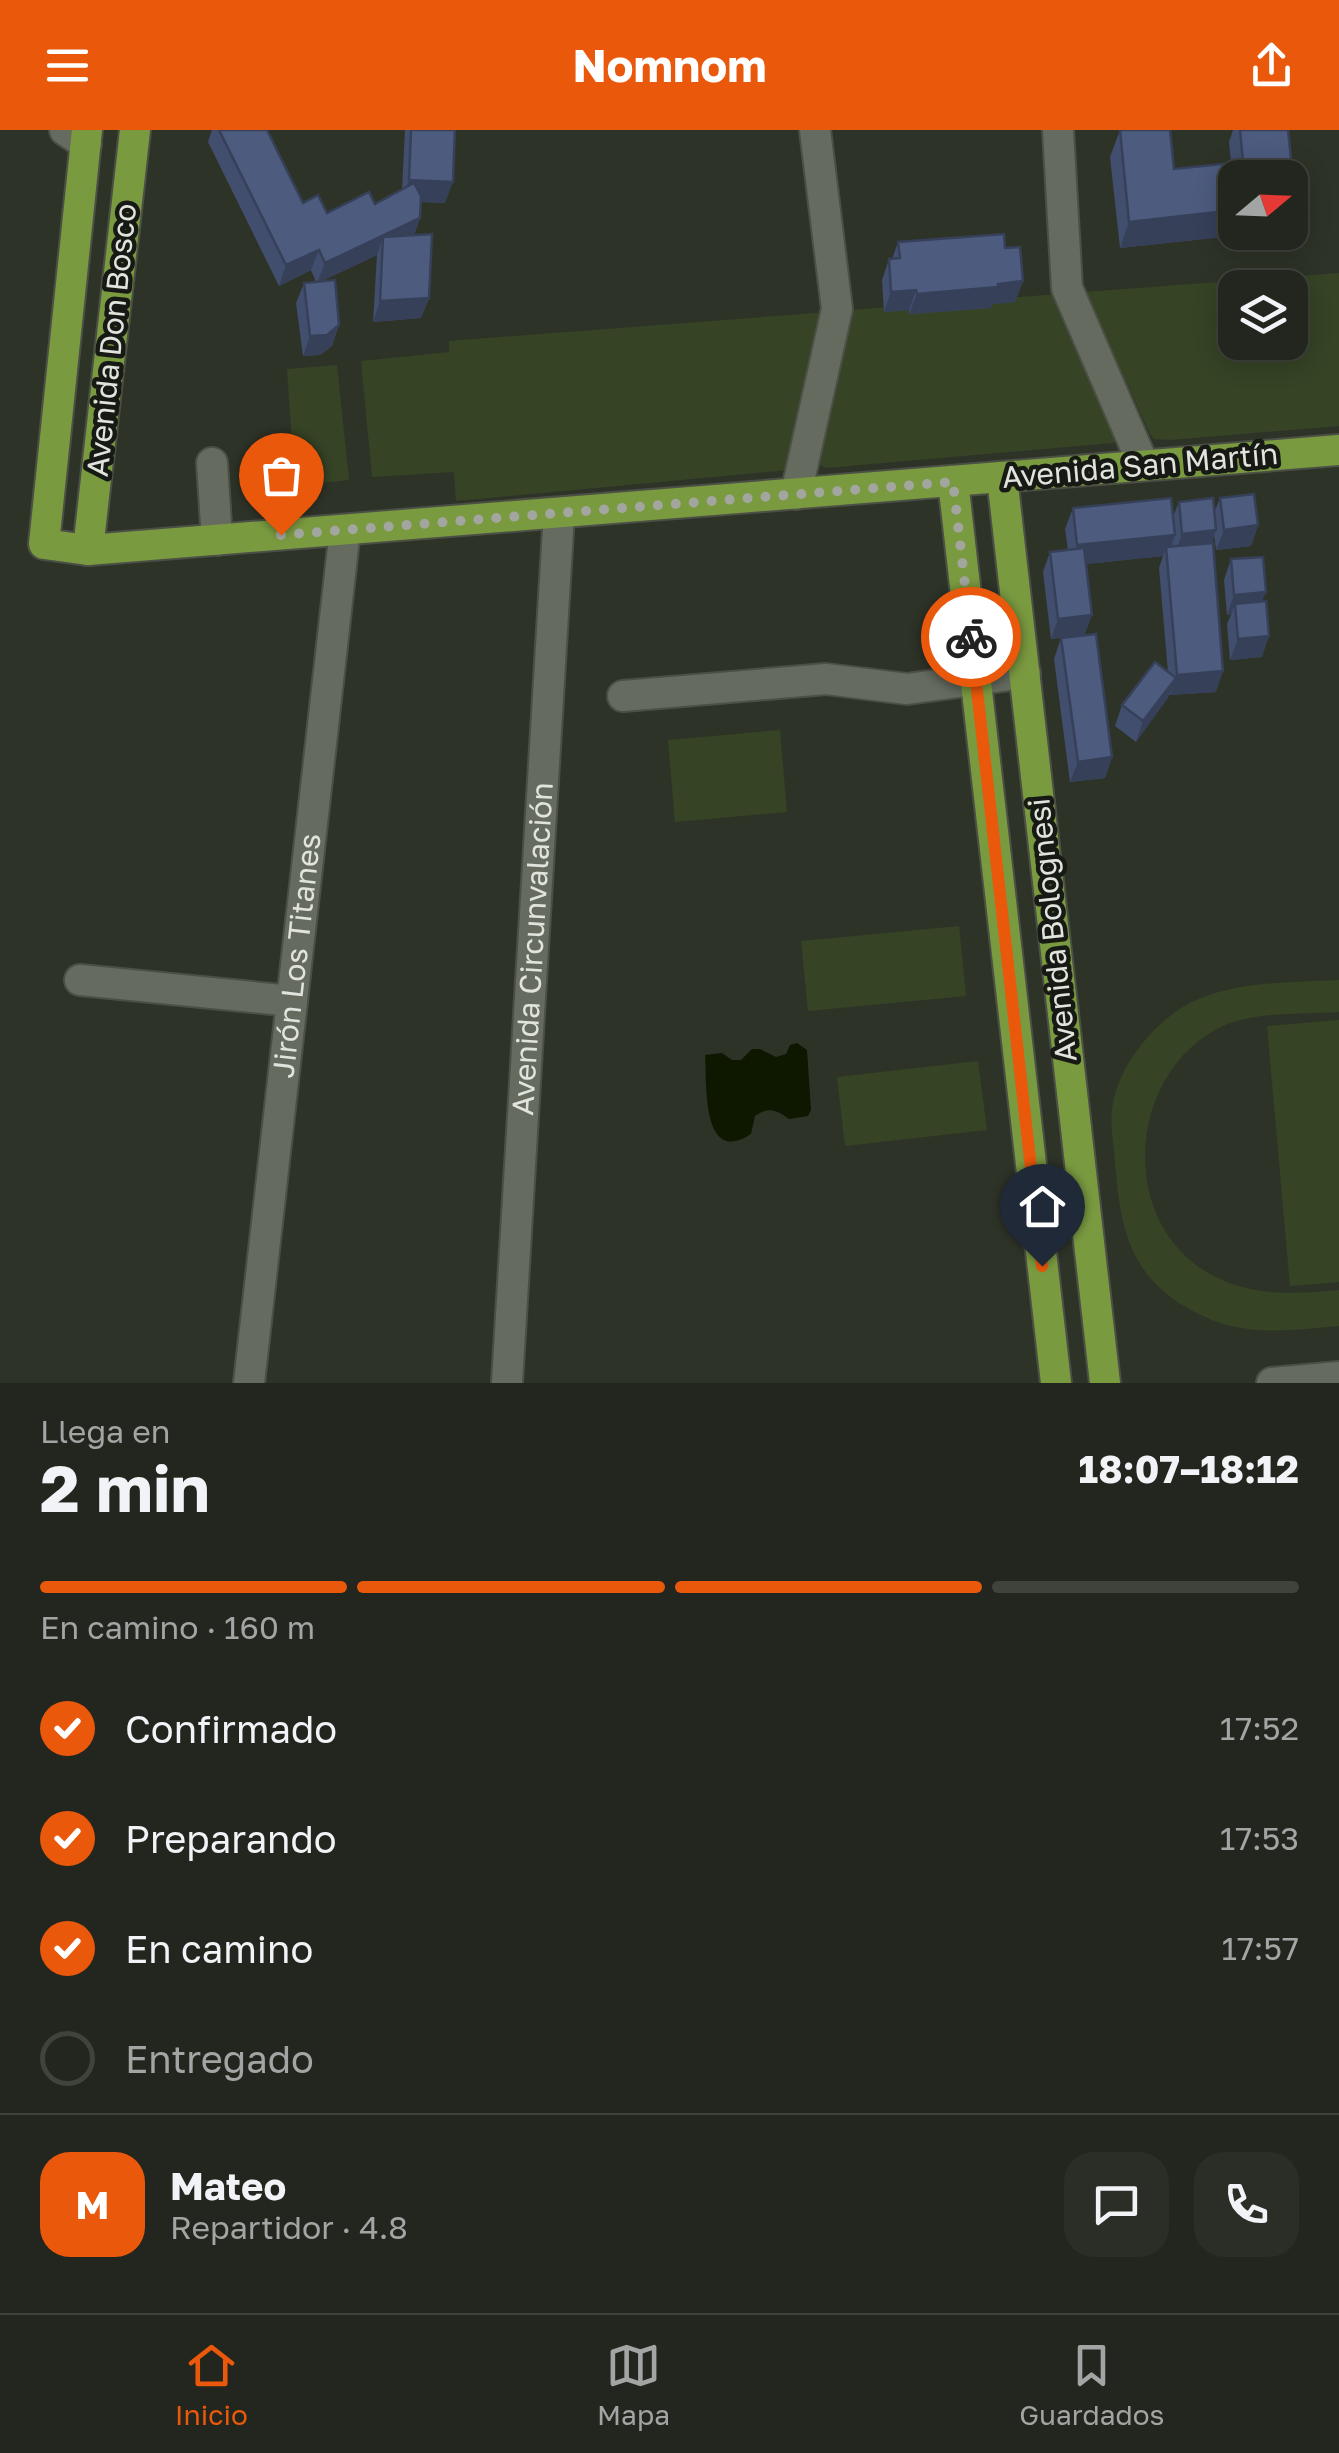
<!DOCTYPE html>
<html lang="es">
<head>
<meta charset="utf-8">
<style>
  :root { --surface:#22261e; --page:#2a2e27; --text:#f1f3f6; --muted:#a2a5a4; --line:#3f433c; --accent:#ea580c }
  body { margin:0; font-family:"Golos Text",sans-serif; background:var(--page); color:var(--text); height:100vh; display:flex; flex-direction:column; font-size:38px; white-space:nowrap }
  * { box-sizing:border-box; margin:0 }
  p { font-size:32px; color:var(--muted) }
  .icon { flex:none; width:55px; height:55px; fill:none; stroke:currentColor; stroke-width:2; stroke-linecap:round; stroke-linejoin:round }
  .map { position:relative; height:1253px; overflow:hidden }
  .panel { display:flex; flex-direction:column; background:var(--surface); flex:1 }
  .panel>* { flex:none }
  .needle { width:65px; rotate:71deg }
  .buttons { position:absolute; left:1218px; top:30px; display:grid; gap:20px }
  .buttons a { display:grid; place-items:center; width:90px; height:90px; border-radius:20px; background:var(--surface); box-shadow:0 5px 25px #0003,0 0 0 2px var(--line); font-size:50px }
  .pin { position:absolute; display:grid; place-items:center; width:85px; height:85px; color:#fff; margin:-102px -42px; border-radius:50% 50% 50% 0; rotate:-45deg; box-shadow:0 0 10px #0007 }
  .pin .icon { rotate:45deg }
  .courier { position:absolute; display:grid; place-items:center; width:100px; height:100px; margin:-50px; border:8px solid #ea580c; border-radius:50%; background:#fff; color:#222; box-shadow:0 2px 12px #0007 }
  .headline em { font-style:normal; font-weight:700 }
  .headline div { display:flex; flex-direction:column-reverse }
  .headline { display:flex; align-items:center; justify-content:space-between; height:170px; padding:0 40px }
  h1 { font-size:65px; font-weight:700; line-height:75px }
  .bar { display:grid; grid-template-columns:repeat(4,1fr); gap:15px 10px; align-content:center; height:120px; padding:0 40px }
  .bar i { height:12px; border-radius:8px; background:var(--line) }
  .bar .active { background:var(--accent) }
  .bar p { grid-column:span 4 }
  .line { display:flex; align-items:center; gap:25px; padding:0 40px; border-top:2px solid var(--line) }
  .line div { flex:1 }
  .round { display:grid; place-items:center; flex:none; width:105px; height:105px; border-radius:30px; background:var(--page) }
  ol { padding:0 40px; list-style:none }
  li { display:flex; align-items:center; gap:30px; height:110px }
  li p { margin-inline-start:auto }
  li .icon { padding:10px; border-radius:50%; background:var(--accent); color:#fff; stroke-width:4 }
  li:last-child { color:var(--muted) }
  li i { width:55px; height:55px; border:5px solid var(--line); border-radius:50% }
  header { display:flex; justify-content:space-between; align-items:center; height:130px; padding:0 40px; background:var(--accent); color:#fff; font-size:45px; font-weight:700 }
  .dock { display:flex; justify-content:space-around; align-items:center; height:140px; border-top:2px solid var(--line); background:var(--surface); font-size:28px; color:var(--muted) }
  .dock a { display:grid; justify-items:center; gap:5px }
  .dock .active { color:var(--accent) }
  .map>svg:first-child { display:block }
  .green { fill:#364325; fill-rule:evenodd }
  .water { fill:#0e1800 }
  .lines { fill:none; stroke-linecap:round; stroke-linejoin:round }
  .minor-casing { stroke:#4b4f45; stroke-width:34 }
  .major-casing { stroke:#4b4f45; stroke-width:34 }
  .minor { stroke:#656b5f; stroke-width:30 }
  .major { stroke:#7a9a40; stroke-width:30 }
  .wall { fill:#424e6d }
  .shaded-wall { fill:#364059 }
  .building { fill:#4d5b7f; stroke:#364059; stroke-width:2.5 }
  .done { stroke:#a2a69e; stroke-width:10; stroke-dasharray:0 18 }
  .route { stroke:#ea580c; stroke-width:12 }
  .labels { text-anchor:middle; stroke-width:9; stroke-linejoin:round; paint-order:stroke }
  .street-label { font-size:30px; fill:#e1e4dd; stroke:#171914 }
</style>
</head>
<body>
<header><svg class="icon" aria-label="menu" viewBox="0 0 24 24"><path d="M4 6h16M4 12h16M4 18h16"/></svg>Nomnom<svg class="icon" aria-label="share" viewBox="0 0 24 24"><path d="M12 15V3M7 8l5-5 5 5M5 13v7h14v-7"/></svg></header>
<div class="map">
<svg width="1339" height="1253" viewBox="0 0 1339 1253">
  <rect width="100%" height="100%" fill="#2e3328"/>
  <g class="green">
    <path d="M1339,143V296L1170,310L1154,309L1150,304L1085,162ZM1235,158H1290V212H1235Z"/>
    <polygon points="1059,164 1121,306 1113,313 826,338 820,335 818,328 851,180"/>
    <polygon points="828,182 789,340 456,371 454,342 372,347 361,231 449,222 449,211"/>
    <polygon points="337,235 349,350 295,356 287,239"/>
    <polygon points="780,600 787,682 675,692 668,610"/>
    <polygon points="959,796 966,866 808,881 801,811"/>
    <path d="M1339,850V882C1306,884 1255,882 1225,895C1127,939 1115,1093 1212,1145C1253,1167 1295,1164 1339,1160V1196C1293,1200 1248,1207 1205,1187C1132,1154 1121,1105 1115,1033C1114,1016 1110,997 1112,980C1116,940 1150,897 1183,877C1228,850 1288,853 1339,850Z"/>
    <polygon points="1339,890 1339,1152 1290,1156 1267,896"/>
    <polygon points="978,931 987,1000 845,1016 837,947"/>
  </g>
  <path class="water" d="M797,913L807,920L811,980L808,986L789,989C777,980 769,976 755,986L751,1004C701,1037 707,953 705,925L722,923L732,930H741L752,919H760L776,927L786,924L790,915Z"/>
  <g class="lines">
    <g class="minor-casing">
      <g id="minor">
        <polyline points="65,0 86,14"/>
        <polyline points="1058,0 1067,158 1143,334"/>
        <polyline points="212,333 217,410"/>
        <polyline points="796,364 837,179 815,0"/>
        <polyline points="623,566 826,549 907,559 1025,543"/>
        <polyline points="80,850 292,871"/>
        <path id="s1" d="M249,1253L345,400"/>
        <path id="s2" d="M507,1253L559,383"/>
        <polyline points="1272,1253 1339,1247"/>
      </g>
    </g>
    <g class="major-casing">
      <g id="major">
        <polyline points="87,0 44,414 88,420 1339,320"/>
        <polyline points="1002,347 1105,1253"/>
        <polyline points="953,351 1056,1253"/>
        <polyline points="88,420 135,0"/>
      </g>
    </g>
    <use href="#minor" class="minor"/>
    <use href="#major" class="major"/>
  </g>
  <g class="wall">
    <polygon points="212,0 267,0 303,73 327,83 375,74 402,60 405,0 455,0 445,73 421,72 420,88 414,105 429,168 421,188 373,192 377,125 322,151 339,195 332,216 320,225 303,226 296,173 304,153 316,152 311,140 279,156 208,12"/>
    <polygon points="1120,0 1174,39 1231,33 1229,12 1233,0 1288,0 1235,102 1269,102 1120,118 1110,27"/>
    <polygon points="898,112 1005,118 1023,151 1015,172 992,174 991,178 909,184 909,180 884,182 882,150 889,129 892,129"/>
    <polygon points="1220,368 1258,395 1251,416 1216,420 1214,405 1212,414 1216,562 1169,565 1136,612 1115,596 1122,575 1168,542 1159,438 1163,426 1086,434 1092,485 1084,505 1051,509 1043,442 1050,422 1068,420 1065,399 1073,378 1173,387 1179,372 1214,383"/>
    <polygon points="1231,429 1263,471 1262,527 1230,530 1227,494 1231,485 1227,485 1224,450"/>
    <polygon points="1061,508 1112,627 1105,648 1070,652 1054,529"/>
  </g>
  <g class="shaded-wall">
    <polygon points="409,50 453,52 445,73 401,71"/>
    <polygon points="1296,74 1290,91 1290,75"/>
    <polygon points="1235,80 1235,102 1269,102 1120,118 1129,92"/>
    <polygon points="420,88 413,108 383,107 377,125 317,153 325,133"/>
    <polygon points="319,120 311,140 279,156 286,135"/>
    <polygon points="1023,151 1015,172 992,174 991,178 909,184 917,164"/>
    <polygon points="916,160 909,180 884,182 891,162"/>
    <polygon points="429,168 421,188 373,192 380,171"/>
    <polygon points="339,195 332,216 320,225 303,226 310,206"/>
    <polygon points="1258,395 1251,416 1216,420 1224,400"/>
    <polygon points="1216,400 1209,421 1175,424 1182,404"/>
    <polygon points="1175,405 1168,426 1166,417 1163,426 1069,436 1077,415"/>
    <polygon points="1266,462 1258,482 1235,474 1231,485 1227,485 1234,465"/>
    <polygon points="1092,485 1084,505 1051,509 1058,489"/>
    <polygon points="1269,506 1262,527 1230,530 1238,509"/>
    <polygon points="1223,541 1216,562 1170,565 1177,545"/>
    <polygon points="1176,548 1168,568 1136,612 1143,591"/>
    <polygon points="1112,627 1105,648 1070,652 1078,632"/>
  </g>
  <g class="building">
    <polygon points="219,0 267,0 303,73 318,65 327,83 369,62 375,74 414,53 421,66 420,88 325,133 319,120 286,135"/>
    <polygon points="411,0 455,0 453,52 409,50"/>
    <polygon points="1120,0 1170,0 1174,39 1243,32 1240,0 1288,0 1296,74 1290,75 1290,48 1235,48 1235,80 1129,92"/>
    <polygon points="432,104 429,168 380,171 383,107"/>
    <polygon points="1004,104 1005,118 1020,117 1023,151 998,154 998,157 917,164 916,160 891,162 889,129 900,128 898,112"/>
    <polygon points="335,150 339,195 327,205 310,206 304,153"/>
    <polygon points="1254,364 1258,395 1224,400 1220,368"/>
    <polygon points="1171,368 1175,405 1077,415 1073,378"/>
    <polygon points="1213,368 1216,400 1182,404 1179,372"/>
    <polygon points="1213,413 1223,541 1177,545 1166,417"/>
    <polygon points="1084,418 1092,485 1058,489 1050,422"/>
    <polygon points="1263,427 1266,462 1234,465 1231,429"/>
    <polygon points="1266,471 1269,506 1238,509 1235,474"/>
    <polygon points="1096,504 1112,627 1078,632 1061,508"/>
    <polygon points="1155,532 1176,548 1143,591 1122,575"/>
  </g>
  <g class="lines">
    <polyline class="done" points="281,405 953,352 971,507"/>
    <polyline class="route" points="971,507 1042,1136"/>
  </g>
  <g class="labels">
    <g class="street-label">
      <text transform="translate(112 210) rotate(-84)" y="10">Avenida Don Bosco</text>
      <text transform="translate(1140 336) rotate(-5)" y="10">Avenida San Martín</text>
      <text transform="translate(1053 800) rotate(-96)" y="10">Avenida Bolognesi</text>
      <text dy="10" stroke="none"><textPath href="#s2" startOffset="435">Avenida Circunvalación</textPath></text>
      <text dy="10" stroke="none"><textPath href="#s1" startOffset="430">Jirón Los Titanes</textPath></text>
    </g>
  </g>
</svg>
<div class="buttons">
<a><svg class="needle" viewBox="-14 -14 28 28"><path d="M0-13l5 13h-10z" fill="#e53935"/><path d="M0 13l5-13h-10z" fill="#a2a5a4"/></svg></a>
<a><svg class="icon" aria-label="layers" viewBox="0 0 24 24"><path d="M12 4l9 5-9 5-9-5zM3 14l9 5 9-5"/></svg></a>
</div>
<div class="pin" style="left:281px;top:405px;background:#ea580c"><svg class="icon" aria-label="bag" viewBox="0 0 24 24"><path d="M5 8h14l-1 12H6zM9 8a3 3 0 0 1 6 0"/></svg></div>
<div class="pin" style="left:1042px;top:1136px;background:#1f2937"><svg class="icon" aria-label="home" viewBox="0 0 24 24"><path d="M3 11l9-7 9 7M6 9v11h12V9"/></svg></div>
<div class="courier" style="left:971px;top:507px"><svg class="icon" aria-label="bike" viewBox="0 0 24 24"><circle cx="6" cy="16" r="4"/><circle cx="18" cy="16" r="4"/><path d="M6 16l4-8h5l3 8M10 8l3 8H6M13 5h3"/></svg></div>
</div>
<section class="panel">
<div class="headline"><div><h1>2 min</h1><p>Llega en</p></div><em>18:07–18:12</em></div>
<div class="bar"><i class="active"></i><i class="active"></i><i class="active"></i><i></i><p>En camino · 160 m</p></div>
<ol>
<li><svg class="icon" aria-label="check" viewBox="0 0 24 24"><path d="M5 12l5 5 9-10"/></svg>Confirmado<p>17:52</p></li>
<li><svg class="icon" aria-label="check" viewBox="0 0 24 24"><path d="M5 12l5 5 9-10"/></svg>Preparando<p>17:53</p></li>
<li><svg class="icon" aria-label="check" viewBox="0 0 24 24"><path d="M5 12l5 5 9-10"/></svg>En camino<p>17:57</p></li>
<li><i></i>Entregado</li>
</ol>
<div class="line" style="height:180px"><b class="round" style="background:var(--accent);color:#fff">M</b><div><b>Mateo</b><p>Repartidor · 4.8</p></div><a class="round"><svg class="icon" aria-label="chat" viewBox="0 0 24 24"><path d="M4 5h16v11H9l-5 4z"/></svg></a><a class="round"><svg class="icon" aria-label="phone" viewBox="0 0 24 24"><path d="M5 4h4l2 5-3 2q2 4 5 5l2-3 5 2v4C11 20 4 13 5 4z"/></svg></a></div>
</section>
<nav class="dock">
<a class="active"><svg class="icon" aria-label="home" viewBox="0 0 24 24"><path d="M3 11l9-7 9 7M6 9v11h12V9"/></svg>Inicio</a>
<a><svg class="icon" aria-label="map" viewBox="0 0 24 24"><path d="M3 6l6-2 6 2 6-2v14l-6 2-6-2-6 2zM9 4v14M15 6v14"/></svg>Mapa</a>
<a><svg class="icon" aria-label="saved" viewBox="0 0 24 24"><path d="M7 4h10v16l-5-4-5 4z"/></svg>Guardados</a>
</nav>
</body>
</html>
